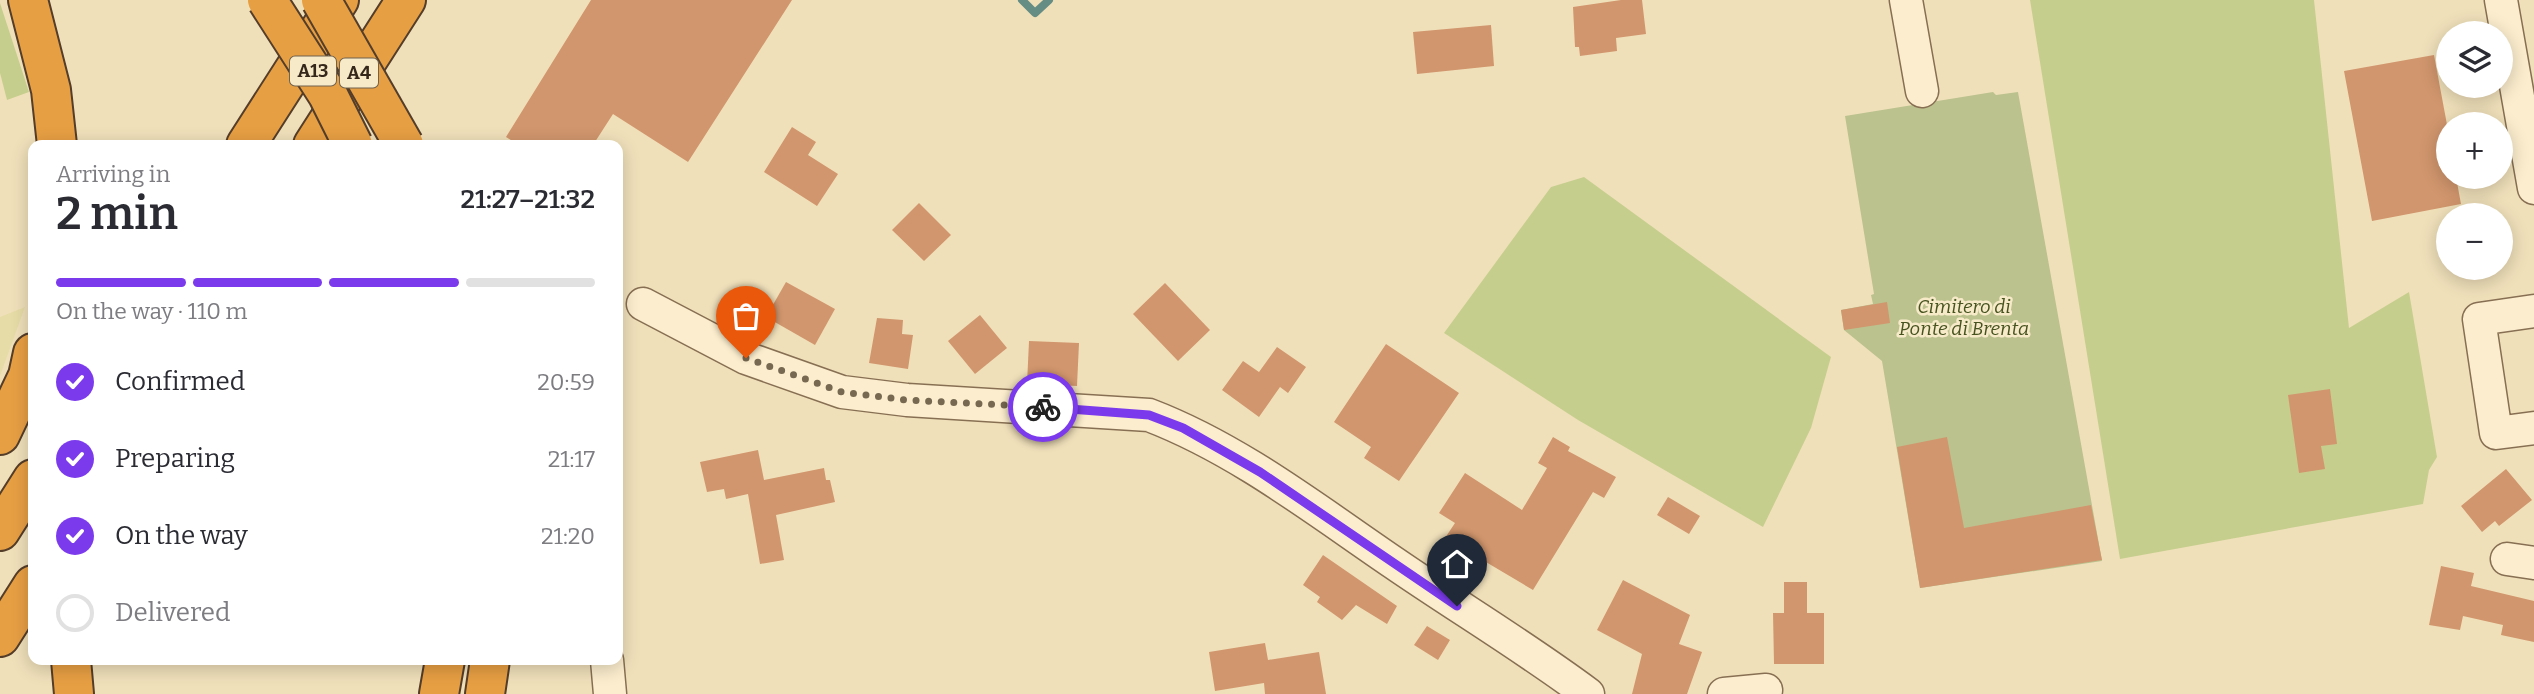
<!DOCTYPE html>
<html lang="en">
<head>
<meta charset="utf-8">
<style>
  :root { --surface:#fff; --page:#f7f7f7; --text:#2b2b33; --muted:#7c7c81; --line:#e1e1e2; --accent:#7c3aed }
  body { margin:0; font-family:Bitter,serif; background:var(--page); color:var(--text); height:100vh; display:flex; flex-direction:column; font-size:26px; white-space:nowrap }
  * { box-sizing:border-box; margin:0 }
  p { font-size:23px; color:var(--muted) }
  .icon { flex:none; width:38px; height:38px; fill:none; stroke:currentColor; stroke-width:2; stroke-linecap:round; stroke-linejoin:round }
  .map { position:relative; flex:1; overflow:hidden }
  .side { position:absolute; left:28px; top:140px; width:595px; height:525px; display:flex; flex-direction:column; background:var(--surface); border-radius:14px; box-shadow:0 4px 18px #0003 }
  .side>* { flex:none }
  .fabs { position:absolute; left:2436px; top:21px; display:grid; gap:14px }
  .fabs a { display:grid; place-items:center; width:77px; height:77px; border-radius:50%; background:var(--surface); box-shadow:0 4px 18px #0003; font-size:35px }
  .pin { position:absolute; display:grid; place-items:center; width:60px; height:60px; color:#fff; margin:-72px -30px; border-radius:50% 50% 50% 0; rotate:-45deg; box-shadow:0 0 7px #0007 }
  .pin .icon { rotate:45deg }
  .courier { position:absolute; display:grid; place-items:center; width:70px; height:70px; margin:-35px; border:5px solid #7c3aed; border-radius:50%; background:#fff; color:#222; box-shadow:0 2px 9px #0007 }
  .head em { font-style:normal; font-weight:600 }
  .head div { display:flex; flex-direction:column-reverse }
  .head { display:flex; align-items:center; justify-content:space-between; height:119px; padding:0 28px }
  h1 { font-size:46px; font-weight:600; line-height:52px }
  .bar { display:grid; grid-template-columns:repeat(4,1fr); gap:10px 7px; align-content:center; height:84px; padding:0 28px }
  .bar i { height:9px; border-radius:5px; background:var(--line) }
  .bar .on { background:var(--accent) }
  .bar p { grid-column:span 4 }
  ol { padding:0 28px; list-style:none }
  li { display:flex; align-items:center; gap:21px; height:77px }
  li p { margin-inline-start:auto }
  li .icon { padding:7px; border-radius:50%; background:var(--accent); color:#fff; stroke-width:4 }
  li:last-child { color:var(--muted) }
  li i { width:38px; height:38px; border:4px solid var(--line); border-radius:50% }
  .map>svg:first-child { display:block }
  .farmland { fill:#e6dca7 }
  .green { fill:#c6ce8e }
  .cemetery { fill:#bbc28e }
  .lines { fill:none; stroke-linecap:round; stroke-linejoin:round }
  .stream { stroke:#668d84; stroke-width:8 }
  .building { fill:#d1966d }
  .minor-casing { stroke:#876f53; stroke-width:35 }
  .highway-casing { stroke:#543d29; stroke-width:42 }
  .minor { stroke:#fbedcd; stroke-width:32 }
  .highway { stroke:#e79f43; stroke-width:38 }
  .highway-bridge-casing { stroke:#543d29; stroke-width:42; stroke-linecap:butt }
  .highway-bridge { stroke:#e79f43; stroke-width:38 }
  .done { stroke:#766851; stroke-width:7; stroke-dasharray:0 12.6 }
  .route { stroke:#7c3aed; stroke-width:9 }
  .labels { text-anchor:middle; stroke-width:5; stroke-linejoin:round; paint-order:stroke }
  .shield { fill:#f7eac9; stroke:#6f624e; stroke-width:2 }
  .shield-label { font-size:18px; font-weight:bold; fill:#352719 }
  .park-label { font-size:19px; font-style:italic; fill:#46531f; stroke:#f7eac9 }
</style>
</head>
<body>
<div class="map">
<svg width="2534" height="694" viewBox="0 0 2534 694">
  <rect width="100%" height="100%" fill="#f0e0ba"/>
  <polygon class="farmland" points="25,307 0,376 0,317"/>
  <g class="green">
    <polygon points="2030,0 2314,0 2349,328 2409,292 2437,457 2429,470 2423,504 2120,559"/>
    <polygon points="0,3 29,92 7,100 0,73"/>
    <polygon points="1584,177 1831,357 1811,428 1763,527 1578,420 1444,333 1551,187"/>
  </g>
  <polygon class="cemetery" points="1993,92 1996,95 2018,92 2102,561 1920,588 1882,361 1844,330 1841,310 1873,304 1871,295 1874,294 1845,116"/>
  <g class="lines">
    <polyline class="stream" points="1022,0 1035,13 1049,0"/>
  </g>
  <g class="building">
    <polygon points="591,0 792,0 688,162 613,114 593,145 519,145 506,137"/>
    <polygon points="1621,0 1642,0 1646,34 1616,38 1617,51 1580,56 1579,47 1575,47 1573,7"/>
    <polygon points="1491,25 1494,66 1417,74 1413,32"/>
    <polygon points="2434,55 2448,130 2448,177 2456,177 2461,204 2372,221 2344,71"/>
    <polygon points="792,127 816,142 808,155 838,174 817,206 764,172"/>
    <polygon points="919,203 951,235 924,261 892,230"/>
    <polygon points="786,282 835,309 815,345 766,317"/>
    <polygon points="1165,283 1210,330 1178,361 1133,314"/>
    <polygon points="1887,302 1890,323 1844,330 1841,310"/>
    <polygon points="980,315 1007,348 975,374 948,341"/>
    <polygon points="877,318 903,320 902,334 913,335 908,369 869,363"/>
    <polygon points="1029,341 1079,343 1077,386 1027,384"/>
    <polygon points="1386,344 1459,393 1399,481 1364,458 1371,447 1334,422"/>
    <polygon points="1277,347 1306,367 1288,393 1280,387 1259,417 1222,390 1243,361 1259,372"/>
    <polygon points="2330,389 2337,444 2321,446 2325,469 2299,473 2288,395"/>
    <polygon points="1553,437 1570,447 1568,451 1616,477 1604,498 1593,492 1533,590 1469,552 1457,570 1439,558 1450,541 1445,538 1455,523 1439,513 1465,473 1522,510 1547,468 1538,463"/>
    <polygon points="1947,437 1964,528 2091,505 2102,560 1920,588 1897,447"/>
    <polygon points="758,450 764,480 824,468 826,480 830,480 835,502 776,515 784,560 760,564 748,494 726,499 724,489 707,492 700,462"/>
    <polygon points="2506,469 2532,500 2499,526 2495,521 2482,532 2461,506"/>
    <polygon points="1668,497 1700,516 1689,534 1657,515"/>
    <polygon points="1323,555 1397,606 1387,624 1356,605 1342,620 1317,602 1320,597 1303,585"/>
    <polygon points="2441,566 2474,573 2471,586 2534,601 2534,642 2501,635 2503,625 2463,616 2460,630 2429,625"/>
    <polygon points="1623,580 1690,615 1679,644 1702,652 1687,694 1632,694 1642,654 1597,630"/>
    <polygon points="1784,582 1807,582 1807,613 1824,613 1824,664 1774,664 1773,613 1784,613"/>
    <polygon points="1427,626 1450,640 1438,660 1414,645"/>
    <polygon points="1265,643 1268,660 1319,652 1326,694 1265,694 1264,683 1215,691 1209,652"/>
  </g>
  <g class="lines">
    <g class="minor-casing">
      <g id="minor">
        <polyline points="1906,0 1922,91"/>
        <polyline points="2501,0 2534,188"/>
        <path d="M643,304L746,358L842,392L907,400L1149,415C1238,449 1316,510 1394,563C1458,607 1525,647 1588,694"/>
        <polyline points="2534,311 2479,319 2496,433 2534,428"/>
        <polyline points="2507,559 2534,563"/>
        <polyline points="607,660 610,694"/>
        <polyline points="1724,694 1766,690"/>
      </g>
    </g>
    <g class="highway-casing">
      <g id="highway">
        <polyline points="28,0 51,90 57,145"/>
        <polyline points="246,145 339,0"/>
        <polyline points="313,145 406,0"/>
        <polyline points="0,435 28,376 33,353"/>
        <polyline points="0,531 33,479"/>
        <polyline points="0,637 33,585"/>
        <polyline points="71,660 74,694"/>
        <polyline points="439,694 445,660"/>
        <polyline points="485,694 490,660"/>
      </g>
    </g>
    <use href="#minor" class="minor"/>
    <use href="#highway" class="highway"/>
    <g class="highway-bridge-casing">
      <g id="highway-bridge">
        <polyline points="267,0 328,95 353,145"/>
        <polyline points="321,0 404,145"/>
      </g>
    </g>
    <use href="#highway-bridge" class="highway-bridge"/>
  </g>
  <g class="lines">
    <polyline class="done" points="746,358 842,392 906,400 1043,407"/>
    <polyline class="route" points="1043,407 1149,415 1183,428 1260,472 1457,606"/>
  </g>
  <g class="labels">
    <g class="shield">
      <rect x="290" y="56.5" width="46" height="29" rx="5"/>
      <rect x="340" y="58.5" width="38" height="29" rx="5"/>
    </g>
    <g class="shield-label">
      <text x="313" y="77">A13</text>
      <text x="359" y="79">A4</text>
    </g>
    <g class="park-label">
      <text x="1964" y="313">Cimitero di<tspan x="1964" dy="22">Ponte di Brenta</tspan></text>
    </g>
  </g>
</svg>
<div class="fabs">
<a><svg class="icon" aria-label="layers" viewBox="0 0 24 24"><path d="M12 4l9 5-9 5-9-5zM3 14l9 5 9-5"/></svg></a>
<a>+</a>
<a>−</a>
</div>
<div class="pin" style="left:746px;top:358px;background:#ea580c"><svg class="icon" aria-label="bag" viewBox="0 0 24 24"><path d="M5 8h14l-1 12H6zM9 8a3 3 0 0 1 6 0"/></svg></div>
<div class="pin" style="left:1457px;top:606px;background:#1f2937"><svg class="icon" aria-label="home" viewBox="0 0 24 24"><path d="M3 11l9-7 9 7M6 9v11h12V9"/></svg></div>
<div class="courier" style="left:1043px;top:407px"><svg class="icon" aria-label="bike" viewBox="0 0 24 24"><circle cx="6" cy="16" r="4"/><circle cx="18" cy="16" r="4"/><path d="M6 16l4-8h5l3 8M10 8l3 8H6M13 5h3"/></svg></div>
<section class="side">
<div class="head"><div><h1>2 min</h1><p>Arriving in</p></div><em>21:27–21:32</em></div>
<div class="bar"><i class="on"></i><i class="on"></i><i class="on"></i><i></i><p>On the way · 110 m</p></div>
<ol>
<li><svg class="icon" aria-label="check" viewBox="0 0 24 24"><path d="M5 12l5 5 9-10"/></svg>Confirmed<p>20:59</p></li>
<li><svg class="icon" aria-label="check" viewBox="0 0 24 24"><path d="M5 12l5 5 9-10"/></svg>Preparing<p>21:17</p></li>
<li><svg class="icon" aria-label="check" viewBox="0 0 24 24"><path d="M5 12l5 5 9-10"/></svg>On the way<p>21:20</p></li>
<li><i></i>Delivered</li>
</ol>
</section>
</div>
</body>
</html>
